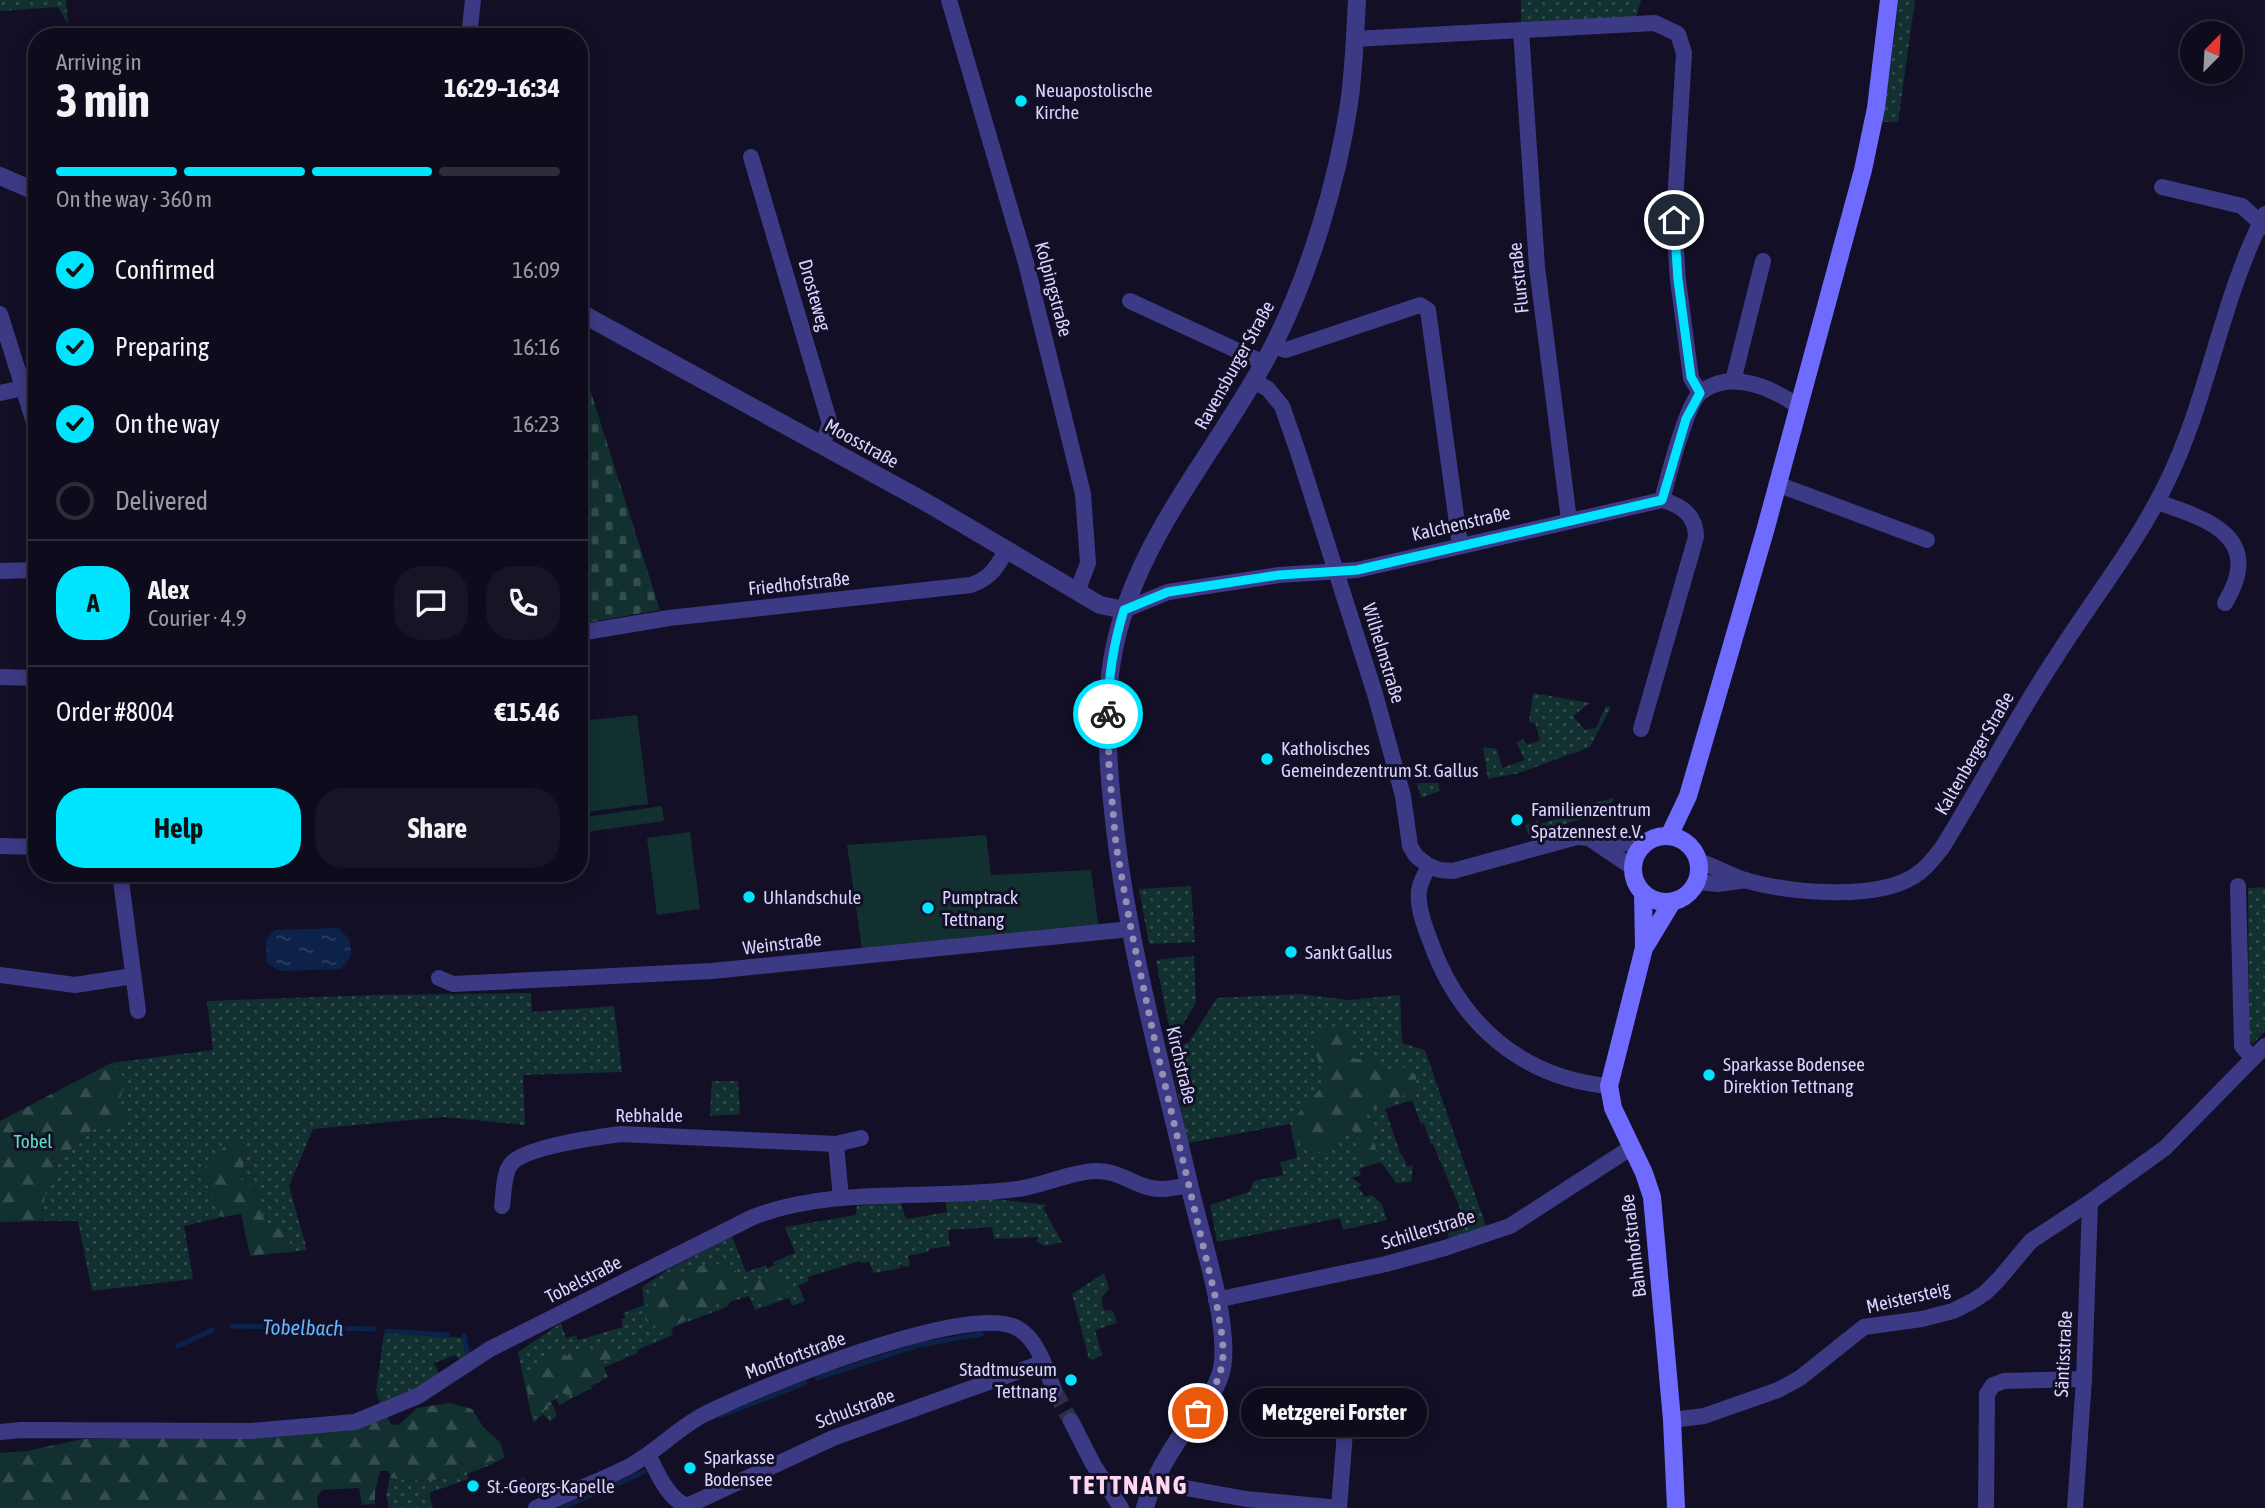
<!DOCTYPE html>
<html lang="en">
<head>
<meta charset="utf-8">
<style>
  :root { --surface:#0e0b1c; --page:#171425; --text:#f1f3f6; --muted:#9b9ba3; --line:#2e2b3b; --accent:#00e5ff }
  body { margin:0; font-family:"Asap Condensed",sans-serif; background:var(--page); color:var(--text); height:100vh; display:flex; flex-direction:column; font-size:26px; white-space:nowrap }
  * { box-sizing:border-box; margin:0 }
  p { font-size:23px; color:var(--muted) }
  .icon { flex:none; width:38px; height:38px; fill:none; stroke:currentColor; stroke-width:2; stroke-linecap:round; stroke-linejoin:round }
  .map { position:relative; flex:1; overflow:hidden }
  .sheet { position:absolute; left:28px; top:28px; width:560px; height:854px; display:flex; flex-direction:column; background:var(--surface); border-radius:28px; box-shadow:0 4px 18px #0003,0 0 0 2px var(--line) }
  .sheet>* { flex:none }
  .needle { width:46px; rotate:24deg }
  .tools { position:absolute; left:2180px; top:21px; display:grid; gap:14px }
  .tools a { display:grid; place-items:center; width:63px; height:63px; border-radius:50%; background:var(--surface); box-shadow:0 4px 18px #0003,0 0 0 2px var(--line); font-size:35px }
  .pin { position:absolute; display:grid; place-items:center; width:60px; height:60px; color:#fff; margin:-30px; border:4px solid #fff; border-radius:50%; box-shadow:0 2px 7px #0007 }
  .courier { position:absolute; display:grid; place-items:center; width:70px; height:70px; margin:-35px; border:5px solid #00e5ff; border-radius:50%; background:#fff; color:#222; box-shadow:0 2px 9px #0007 }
  .bubble { position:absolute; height:49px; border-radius:24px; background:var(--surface); box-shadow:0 4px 18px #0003,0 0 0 2px var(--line); font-size:23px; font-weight:700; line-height:49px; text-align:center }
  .headline em { font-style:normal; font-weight:700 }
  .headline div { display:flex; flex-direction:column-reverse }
  .headline { display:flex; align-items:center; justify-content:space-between; height:119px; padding:0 28px }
  h1 { font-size:46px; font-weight:700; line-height:52px }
  .bar { display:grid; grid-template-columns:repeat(4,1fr); gap:10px 7px; align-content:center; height:84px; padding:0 28px }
  .bar i { height:9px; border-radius:5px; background:var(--line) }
  .bar .active { background:var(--accent) }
  .bar p { grid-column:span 4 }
  .line { display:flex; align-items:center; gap:18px; padding:0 28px; border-top:2px solid var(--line) }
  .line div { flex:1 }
  .round { display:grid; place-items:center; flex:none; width:74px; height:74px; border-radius:28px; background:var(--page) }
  ol { padding:0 28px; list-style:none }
  li { display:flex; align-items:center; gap:21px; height:77px }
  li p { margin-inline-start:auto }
  li .icon { padding:7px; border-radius:50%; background:var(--accent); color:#111; stroke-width:4 }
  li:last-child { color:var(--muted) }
  li i { width:38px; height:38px; border:4px solid var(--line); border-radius:50% }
  .primary-button { display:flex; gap:14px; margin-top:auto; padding:14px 28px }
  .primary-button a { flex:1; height:80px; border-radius:28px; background:var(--accent); color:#111; font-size:28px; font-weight:700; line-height:80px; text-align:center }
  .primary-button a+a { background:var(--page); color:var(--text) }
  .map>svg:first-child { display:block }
  .grass { fill:url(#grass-dots) }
  .forest { fill:url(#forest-firs) }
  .cemetery { fill:url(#cemetery-stones) }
  .park { fill:#12302f }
  .water { fill:url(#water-ripples) }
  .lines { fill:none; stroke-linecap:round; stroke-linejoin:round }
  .stream { stroke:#0c2248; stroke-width:5 }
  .minor-tunnel { stroke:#312d47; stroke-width:16; stroke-dasharray:16 8; stroke-linecap:butt }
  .minor { stroke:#3d3a85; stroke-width:16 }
  .tertiary { stroke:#3d3a85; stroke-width:18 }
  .secondary { stroke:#6f6bff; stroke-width:18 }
  .done { stroke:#948fb3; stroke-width:7; stroke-dasharray:0 12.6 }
  .route { stroke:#00e5ff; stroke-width:9 }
  .poi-dot { fill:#00e5ff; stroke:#130f26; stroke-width:2.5 }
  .labels { text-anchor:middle; stroke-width:6; stroke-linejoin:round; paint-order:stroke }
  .poi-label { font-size:19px; fill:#d9d4ff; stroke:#130f26; text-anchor:start }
  .street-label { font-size:19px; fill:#d9d4ff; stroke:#130f26 }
  .park-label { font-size:19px; fill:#5fe0c0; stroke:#130f26 }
  .water-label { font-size:21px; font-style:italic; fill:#62b6ff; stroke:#130f26 }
  .district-label { font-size:26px; font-weight:bold; letter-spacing:2px; fill:#ffd6f0; stroke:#130f26 }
</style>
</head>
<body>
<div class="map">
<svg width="2265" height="1508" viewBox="0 0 2265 1508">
  <defs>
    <pattern id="grass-dots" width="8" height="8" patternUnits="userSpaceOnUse" patternTransform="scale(1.75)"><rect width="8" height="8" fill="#12302f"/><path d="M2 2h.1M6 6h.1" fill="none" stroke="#344d4e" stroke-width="1.8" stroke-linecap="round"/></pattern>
    <pattern id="forest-firs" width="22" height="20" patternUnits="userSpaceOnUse" patternTransform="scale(1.75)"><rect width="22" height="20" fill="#12302f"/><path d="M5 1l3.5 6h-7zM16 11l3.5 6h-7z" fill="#344d4e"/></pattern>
    <pattern id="cemetery-stones" width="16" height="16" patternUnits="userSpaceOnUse" patternTransform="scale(1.75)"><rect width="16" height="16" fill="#12302f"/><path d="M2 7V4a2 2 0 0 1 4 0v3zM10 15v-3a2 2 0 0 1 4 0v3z" fill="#344d4e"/></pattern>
    <pattern id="water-ripples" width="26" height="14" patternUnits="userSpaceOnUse" patternTransform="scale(1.75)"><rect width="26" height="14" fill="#0c2248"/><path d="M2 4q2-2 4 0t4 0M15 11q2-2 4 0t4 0" fill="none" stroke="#2f4163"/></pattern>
  </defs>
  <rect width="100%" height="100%" fill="#130f26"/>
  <g class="grass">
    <polygon points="0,0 66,0 68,24 58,7 0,11"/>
    <polygon points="1521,0 1641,0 1636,18 1521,24"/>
    <polygon points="1898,0 1915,0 1898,122 1882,122 1895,33"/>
    <polygon points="1533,693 1590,703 1573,716 1585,730 1596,728 1606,706 1611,707 1590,747 1519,773 1488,779 1483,747 1497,749 1502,768 1525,760 1516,742 1523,739 1528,745 1540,740 1535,723 1529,722"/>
    <polygon points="1417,783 1438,783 1440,791 1421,798"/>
    <polygon points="1614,798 1606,812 1528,835 1525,825 1538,821 1540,824 1595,806 1594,803"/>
    <polygon points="1191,886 1195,942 1149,944 1139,889"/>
    <polygon points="2265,887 2265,1031 2253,1044 2249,1040 2248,888"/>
    <polygon points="1194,956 1196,1003 1172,1042 1156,960"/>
    <path d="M531,993L532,1012L614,1006L622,1072L523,1075L525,1125L443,1117L313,1129L289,1186L307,1250L291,1252C291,1230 281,1231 264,1221L257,1193L241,1179L246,1151L200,1174L217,1200L222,1217L184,1226L193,1279L92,1291L78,1221H42L46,1188L61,1158L92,1130L119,1100L120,1071L111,1063L213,1050L207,1001L377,995Z"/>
    <polygon points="1299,994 1349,1000 1400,995 1402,1043 1425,1050 1486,1226 1449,1240 1446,1224 1463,1216 1433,1144 1431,1144 1424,1123 1421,1124 1412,1100 1385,1109 1401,1155 1403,1155 1407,1167 1413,1165 1411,1182 1396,1183 1381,1162 1359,1169 1361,1175 1352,1178 1362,1185 1358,1187 1365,1197 1372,1195 1382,1204 1387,1220 1343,1230 1340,1218 1217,1242 1210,1205 1249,1192 1254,1181 1283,1175 1280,1162 1297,1158 1290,1124 1188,1143 1169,1050 1189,1042 1217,998"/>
    <polygon points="712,1081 738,1081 740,1114 710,1116"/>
    <polygon points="994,1199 1048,1205 1043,1208 1062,1242 1045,1246 1036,1242 1038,1237 994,1239 992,1227 948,1230 950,1246 929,1249 928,1252 908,1256 910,1266 903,1267 902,1264 900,1265 901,1268 873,1273 870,1262 861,1263 860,1261 808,1277 809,1281 798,1286 805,1301 792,1306 789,1298 755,1310 749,1296 730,1302 727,1307 671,1328 673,1335 637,1350 638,1353 604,1367 608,1377 591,1386 592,1388 559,1405 556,1399 551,1401 557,1416 550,1422 543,1414 533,1423 518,1352 561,1323 566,1338 576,1335 578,1340 623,1327 621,1319 625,1318 624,1313 644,1305 642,1287 669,1269 732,1236 746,1272 766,1265 767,1268 775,1265 774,1262 795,1253 785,1227 856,1215 857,1206 900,1201 906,1219 947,1212 945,1200"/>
    <polygon points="1104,1273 1109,1289 1101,1298 1104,1310 1113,1311 1117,1323 1095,1330 1102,1355 1094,1359 1093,1361 1092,1359 1089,1359 1072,1294"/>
    <polygon points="384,1333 464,1338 466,1358 461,1361 455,1355 434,1363 440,1376 393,1403 381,1405 376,1392"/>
    <path d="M504,1454L505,1457L490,1465L467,1474L468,1479L429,1493L433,1508H389L386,1495L390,1478C439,1485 461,1477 504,1454Z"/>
  </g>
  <g class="forest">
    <polygon points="1344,1026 1352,1039 1349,1056 1356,1059 1368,1058 1383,1070 1403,1067 1416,1075 1416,1088 1403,1096 1365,1113 1379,1159 1364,1163 1353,1130 1344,1131 1323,1154 1297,1141 1297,1115 1322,1087 1325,1074 1316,1055 1311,1037 1318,1027"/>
    <polygon points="111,1063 120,1071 126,1083 119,1100 133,1121 92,1130 61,1158 46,1188 42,1221 0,1222 0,1121"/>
    <path d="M236,1139L246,1151L241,1179L257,1193L265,1221C281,1231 291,1230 291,1252L250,1256L241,1214L222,1217L217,1200L200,1174L217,1152Z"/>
    <path d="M714,1263L734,1268L743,1282V1293C733,1301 722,1301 712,1306C694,1314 680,1326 661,1330L645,1320C649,1277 679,1271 714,1263Z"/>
    <path d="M777,1275C786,1277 788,1283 788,1292C781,1302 770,1302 758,1304L747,1291L750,1283Z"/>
    <path d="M607,1339L615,1345C616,1358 610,1363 597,1362L602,1370C594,1386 583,1389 569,1396L558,1391L550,1396L548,1409L537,1412L532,1411C531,1403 528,1396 527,1389C524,1373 545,1357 558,1351L567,1356L571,1353H591L598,1344Z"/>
    <path d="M450,1403L472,1409L484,1428L500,1442L504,1454C461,1477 439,1485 390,1478L389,1471H380L375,1492V1504L362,1505L359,1488L322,1490L317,1498L318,1508H0V1453L27,1451L83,1439L141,1438L387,1417L391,1424L399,1425L417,1408Z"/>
  </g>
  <polygon class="cemetery" points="579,355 660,610 579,624"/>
  <g class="park">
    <polygon points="637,715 648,804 579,813 579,721"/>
    <polygon points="662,806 664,821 579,833 579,818"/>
    <polygon points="690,832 700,909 657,915 647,838"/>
    <polygon points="986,835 991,875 1091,870 1099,929 862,949 847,845"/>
  </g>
  <polygon class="water" points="339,928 350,940 351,956 341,969 280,971 267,963 266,940 275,930"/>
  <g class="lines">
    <g class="stream">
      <polyline points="232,1326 374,1329"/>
      <polyline points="387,1331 447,1335"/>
      <polyline points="464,1336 468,1356"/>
      <polyline points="178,1346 212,1330"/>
      <polyline points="817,1378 919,1345 981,1334"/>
      <polyline points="720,1416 805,1383"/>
      <polyline points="523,1480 530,1493"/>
      <polyline points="561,1508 644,1472"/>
    </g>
    <polyline class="minor-tunnel" points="1054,1390 1071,1421"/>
    <g class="minor">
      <polyline points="949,0 1026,263 1083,494 1088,563 1077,592"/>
      <polyline points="1521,31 1537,267 1569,520"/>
      <polyline points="469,37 473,0"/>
      <polyline points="1354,39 1655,23 1678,34 1684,53 1674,220 1678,280 1691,378 1700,393"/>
      <polyline points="751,157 830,424 822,445"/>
      <polyline points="2162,187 2242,206 2265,227"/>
      <polyline points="1130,301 1264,363"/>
      <polyline points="0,314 37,432"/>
      <polyline points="1273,346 1286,350 1420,305 1428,310 1460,545"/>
      <path d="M1254,381L1268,389L1282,406L1298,452L1375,694L1403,796L1410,846L1416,856L1429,866L1440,870L1453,871L1577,837C1598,839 1620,841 1641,847"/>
      <polyline points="1733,381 1763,261"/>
      <polyline points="0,393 23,388"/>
      <polyline points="1777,484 1927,540"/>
      <path d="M1662,500C1668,478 1686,404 1701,392C1731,369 1772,388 1798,406"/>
      <path d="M2157,502C2208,519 2265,537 2225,603"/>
      <polyline points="0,571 37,570"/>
      <path d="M1124,610L1168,592L1279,575L1357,570L1662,500C1681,505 1696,515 1696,537L1641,729"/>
      <path d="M579,633L669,618L971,585C991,578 997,567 1007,549"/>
      <polyline points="0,677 37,678"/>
      <polyline points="1592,840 1632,867"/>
      <polyline points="0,846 37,847"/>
      <path d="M1698,861C1715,866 1731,876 1748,881C1791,893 1883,902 1920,872C1929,865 1935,856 1942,848C1981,785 2015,719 2056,657C2093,599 2137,544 2167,482C2209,396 2221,299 2265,214"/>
      <path d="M1429,866C1426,872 1422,879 1420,886C1415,902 1425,928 1431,943C1460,1024 1522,1078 1609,1086"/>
      <polyline points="120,873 138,1011"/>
      <polyline points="1697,882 1718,884 1746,880"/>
      <polyline points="2238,886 2242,1046 2252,1058"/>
      <polyline points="0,975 75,985 133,976"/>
      <polyline points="439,978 453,984 712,971 1131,929"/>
      <polyline points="836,1144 861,1138"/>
      <path d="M502,1206C504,1194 503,1174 511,1164C524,1147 598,1137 621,1134L836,1144L841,1198"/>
      <polyline points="1216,1300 1386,1264 1445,1248 1510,1226 1632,1147"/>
      <polyline points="1672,1420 1704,1416 1778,1390 1800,1378 1864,1327 1922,1319 1953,1311 1971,1302 1985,1293 1999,1279 2031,1241 2090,1202 2165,1148 2265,1046"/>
      <polyline points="1071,1421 1093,1464 1121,1508"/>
      <path d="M0,1432L21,1430L252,1431L355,1422L418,1396L490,1349L753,1217C837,1185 930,1201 1018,1189C1044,1185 1070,1172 1096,1171C1114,1170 1130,1182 1147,1187C1161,1191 1174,1188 1189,1185"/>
      <path d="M648,1455C658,1473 667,1498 687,1506L833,1438L1042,1363"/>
      <polyline points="1157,1475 1175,1486 1246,1499 1339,1508"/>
      <path d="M536,1508C565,1494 595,1483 624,1469C653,1455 675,1430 703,1415C754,1389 968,1301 1017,1328C1038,1339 1046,1369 1054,1390"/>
      <polyline points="1339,1508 1345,1432"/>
      <polyline points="1986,1508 1987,1394 1993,1385 2004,1381 2084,1379"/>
      <polyline points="2075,1508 2084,1379 2090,1202"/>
    </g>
    <g class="tertiary">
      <polyline points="0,176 37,192"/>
      <polyline points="579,312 929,504 1100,605 1124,610"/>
      <path d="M1145,1508C1152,1480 1168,1454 1185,1430C1200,1409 1221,1388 1223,1361C1227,1313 1201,1237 1190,1188C1161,1063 1126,939 1113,811C1108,767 1105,720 1110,675C1124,549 1216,456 1272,348C1309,276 1337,183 1349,104C1354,70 1355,34 1357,0"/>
    </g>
    <g class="secondary">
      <circle cx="1666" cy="869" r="33"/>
      <polyline points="1669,836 1688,796 1765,531 1863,170 1876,108 1889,0"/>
      <polyline points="1643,893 1644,948 1609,1086 1613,1108 1644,1173 1652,1197 1672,1420 1676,1508"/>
      <polyline points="1646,945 1672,902"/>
    </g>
  </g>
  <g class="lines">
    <path class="done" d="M1108,714L1109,767L1116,845L1131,929L1157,1051L1216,1300C1225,1353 1231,1367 1198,1413"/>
    <path class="route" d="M1108,714C1108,678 1113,645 1124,610L1168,592L1279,575L1357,570L1662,500L1686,419L1700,393L1691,377L1678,280L1674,220"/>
  </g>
  <g class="poi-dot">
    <circle cx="1021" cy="101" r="7"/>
    <circle cx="1267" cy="759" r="7"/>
    <circle cx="1517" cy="820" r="7"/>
    <circle cx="749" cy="897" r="7"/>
    <circle cx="928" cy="908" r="7"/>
    <circle cx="1291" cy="952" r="7"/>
    <circle cx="1709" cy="1075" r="7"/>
    <circle cx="1071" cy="1380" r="7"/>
    <circle cx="690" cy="1468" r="7"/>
    <circle cx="473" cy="1486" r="7"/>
  </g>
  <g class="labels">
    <g class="poi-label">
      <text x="1035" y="97">Neuapostolische<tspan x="1035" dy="22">Kirche</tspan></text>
      <text x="1281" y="755">Katholisches<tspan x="1281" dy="22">Gemeindezentrum St. Gallus</tspan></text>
      <text x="1531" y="816">Familienzentrum<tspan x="1531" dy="22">Spatzennest e.V.</tspan></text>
      <text x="763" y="904">Uhlandschule</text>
      <text x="942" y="904">Pumptrack<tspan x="942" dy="22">Tettnang</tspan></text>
      <text x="1305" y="959">Sankt Gallus</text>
      <text x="1723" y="1071">Sparkasse Bodensee<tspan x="1723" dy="22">Direktion Tettnang</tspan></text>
      <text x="1057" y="1376" text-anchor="end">Stadtmuseum<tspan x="1057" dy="22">Tettnang</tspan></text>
      <text x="704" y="1464">Sparkasse<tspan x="704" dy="22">Bodensee</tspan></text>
      <text x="487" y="1493">St.-Georgs-Kapelle</text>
    </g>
    <g class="street-label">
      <text transform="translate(1518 278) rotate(-96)" y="7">Flurstraße</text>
      <text transform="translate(1054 289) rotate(75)" y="7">Kolpingstraße</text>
      <text transform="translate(815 295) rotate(74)" y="7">Drosteweg</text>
      <text transform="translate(1234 365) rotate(-61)" y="7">Ravensburger Straße</text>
      <text transform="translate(862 443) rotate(29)" y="7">Moosstraße</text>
      <text transform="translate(1461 523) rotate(-13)" y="7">Kalchenstraße</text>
      <text transform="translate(799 583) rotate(-6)" y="7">Friedhofstraße</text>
      <text transform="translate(1384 653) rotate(73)" y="7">Wilhelmstraße</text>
      <text transform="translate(1974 753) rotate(-60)" y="7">Kaltenberger Straße</text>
      <text transform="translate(782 943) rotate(-7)" y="7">Weinstraße</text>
      <text transform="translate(1182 1065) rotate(77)" y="7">Kirchstraße</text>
      <text x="649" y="1122">Rebhalde</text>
      <text transform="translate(1428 1229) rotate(-17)" y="7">Schillerstraße</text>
      <text transform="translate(1633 1246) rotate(-97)" y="7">Bahnhofstraße</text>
      <text transform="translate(583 1279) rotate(-27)" y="7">Tobelstraße</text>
      <text transform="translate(1908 1297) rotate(-13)" y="7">Meistersteig</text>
      <text transform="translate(2063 1354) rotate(-87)" y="7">Säntisstraße</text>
      <text transform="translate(795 1355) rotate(-20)" y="7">Montfortstraße</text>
      <text transform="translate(855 1408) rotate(-20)" y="7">Schulstraße</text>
    </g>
    <g class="park-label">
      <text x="33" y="1148">Tobel</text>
    </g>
    <g class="water-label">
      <text transform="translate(303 1328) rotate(1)" y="7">Tobelbach</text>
    </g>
    <g class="district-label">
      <text x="1129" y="1494">TETTNANG</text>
    </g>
  </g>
</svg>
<div class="tools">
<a><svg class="needle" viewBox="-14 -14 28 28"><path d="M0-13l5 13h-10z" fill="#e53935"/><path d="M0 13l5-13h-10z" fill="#9b9ba3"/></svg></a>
</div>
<div class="pin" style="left:1198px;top:1413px;background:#ea580c"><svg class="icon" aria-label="bag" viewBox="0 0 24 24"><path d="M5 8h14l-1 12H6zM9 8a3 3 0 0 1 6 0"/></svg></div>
<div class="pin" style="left:1674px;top:220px;background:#1f2937"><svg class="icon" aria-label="home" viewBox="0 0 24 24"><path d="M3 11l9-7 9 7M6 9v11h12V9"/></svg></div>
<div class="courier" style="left:1108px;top:714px"><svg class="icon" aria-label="bike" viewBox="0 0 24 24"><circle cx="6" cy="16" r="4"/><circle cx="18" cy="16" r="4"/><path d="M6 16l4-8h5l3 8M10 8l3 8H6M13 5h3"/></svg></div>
<div class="bubble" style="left:1241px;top:1388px;width:186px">Metzgerei Forster</div>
<section class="sheet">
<div class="headline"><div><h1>3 min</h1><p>Arriving in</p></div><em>16:29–16:34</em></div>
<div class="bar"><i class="active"></i><i class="active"></i><i class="active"></i><i></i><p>On the way · 360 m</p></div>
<ol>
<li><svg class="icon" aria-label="check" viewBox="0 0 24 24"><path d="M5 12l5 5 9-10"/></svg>Confirmed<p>16:09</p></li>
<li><svg class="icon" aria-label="check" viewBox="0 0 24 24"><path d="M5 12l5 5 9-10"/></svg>Preparing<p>16:16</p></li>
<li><svg class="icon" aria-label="check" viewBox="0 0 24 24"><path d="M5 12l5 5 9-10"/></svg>On the way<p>16:23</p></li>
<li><i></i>Delivered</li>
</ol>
<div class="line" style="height:126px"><b class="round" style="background:var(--accent);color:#111">A</b><div><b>Alex</b><p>Courier · 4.9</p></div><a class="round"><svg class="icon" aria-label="chat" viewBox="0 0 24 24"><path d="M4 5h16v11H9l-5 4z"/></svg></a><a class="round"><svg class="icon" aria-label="phone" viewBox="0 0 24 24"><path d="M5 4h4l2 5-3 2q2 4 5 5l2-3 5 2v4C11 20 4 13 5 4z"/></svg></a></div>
<div class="line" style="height:91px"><div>Order #8004</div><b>€15.46</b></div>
<div class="primary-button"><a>Help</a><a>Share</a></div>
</section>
</div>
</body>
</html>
